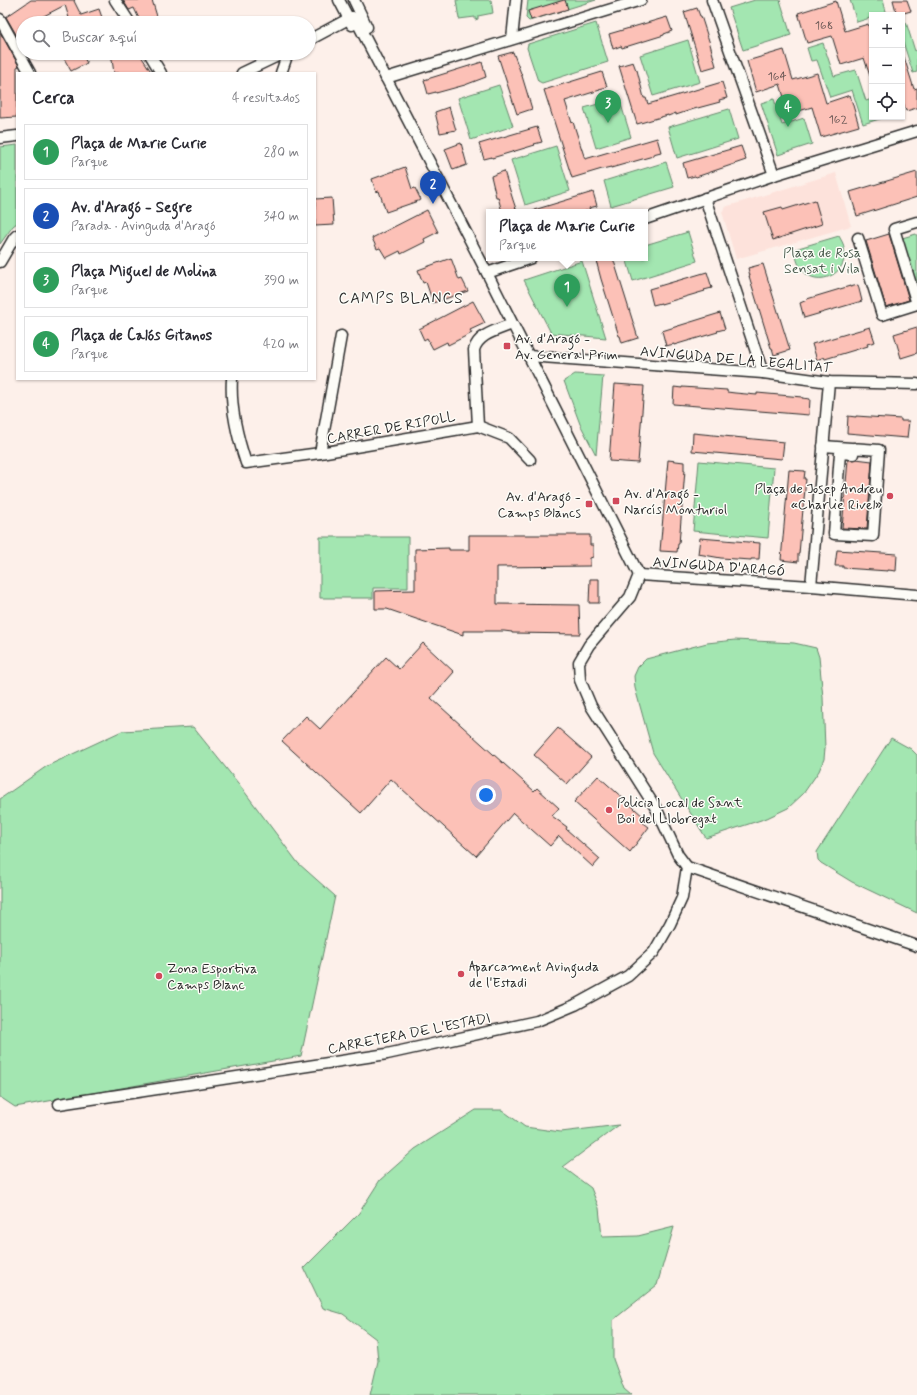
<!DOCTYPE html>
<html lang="es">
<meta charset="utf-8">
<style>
body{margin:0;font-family:Mynerve,sans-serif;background:#f7f7f7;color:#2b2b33}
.controls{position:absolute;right:12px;top:12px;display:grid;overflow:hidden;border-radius:0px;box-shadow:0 1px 3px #0004}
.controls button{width:36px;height:36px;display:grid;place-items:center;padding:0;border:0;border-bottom:1px solid #e1e1e2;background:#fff;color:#2b2b33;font:20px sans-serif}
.you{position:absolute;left:486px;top:795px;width:14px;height:14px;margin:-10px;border:3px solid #fff;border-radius:50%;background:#1a73e8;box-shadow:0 0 0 6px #1a73e833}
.badge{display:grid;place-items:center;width:26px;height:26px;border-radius:50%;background:#0b8043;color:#fff;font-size:13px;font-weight:700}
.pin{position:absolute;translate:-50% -33px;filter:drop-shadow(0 1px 2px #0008)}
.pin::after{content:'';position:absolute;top:21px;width:14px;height:12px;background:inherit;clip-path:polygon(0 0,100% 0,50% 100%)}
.popup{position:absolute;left:486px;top:209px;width:162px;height:52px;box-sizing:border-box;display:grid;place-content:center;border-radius:0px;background:#fff;filter:drop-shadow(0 1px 3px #0005);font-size:13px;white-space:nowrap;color:#7c7c81}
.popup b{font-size:15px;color:#2b2b33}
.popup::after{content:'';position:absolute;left:50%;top:100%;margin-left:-8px;border:8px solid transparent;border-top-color:#fff}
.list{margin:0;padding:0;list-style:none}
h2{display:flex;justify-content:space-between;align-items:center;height:52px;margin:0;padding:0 16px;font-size:17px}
h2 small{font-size:13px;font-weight:400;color:#7c7c81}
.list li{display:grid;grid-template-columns:26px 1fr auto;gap:12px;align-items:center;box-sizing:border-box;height:56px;margin:0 8px 8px;padding:0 8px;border:1px solid #e1e1e2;border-radius:0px}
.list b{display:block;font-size:15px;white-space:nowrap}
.list p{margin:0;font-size:13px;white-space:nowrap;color:#7c7c81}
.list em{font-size:13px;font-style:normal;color:#7c7c81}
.icon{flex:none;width:22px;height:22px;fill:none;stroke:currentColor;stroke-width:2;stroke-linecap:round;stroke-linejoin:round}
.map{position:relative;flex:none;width:917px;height:1395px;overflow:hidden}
.search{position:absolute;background:#fff;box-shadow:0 1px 3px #0004;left:16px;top:16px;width:300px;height:44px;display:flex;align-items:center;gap:10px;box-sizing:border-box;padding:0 14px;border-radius:22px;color:#7c7c81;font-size:15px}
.panel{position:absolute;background:#fff;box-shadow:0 1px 3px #0004;left:16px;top:72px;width:300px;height:308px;border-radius:0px}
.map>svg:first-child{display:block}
.built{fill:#fde2db}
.green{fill:#a3e6b1;stroke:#67886e}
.building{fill:#fcc1b7;stroke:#2b2b2b}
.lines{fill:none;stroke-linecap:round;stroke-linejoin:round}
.street-casing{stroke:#2b2b2b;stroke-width:13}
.street{stroke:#fdfcf7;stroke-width:10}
.poi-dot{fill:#d1495b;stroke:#fdfcf7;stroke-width:1.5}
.labels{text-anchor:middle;stroke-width:3;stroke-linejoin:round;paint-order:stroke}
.number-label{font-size:12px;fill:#5f504e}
.park-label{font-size:14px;fill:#495a4c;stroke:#fdfcf7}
.poi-label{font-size:14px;fill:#2b2b2b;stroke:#fdfcf7;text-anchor:start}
.street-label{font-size:14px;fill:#2b2b2b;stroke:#fdfcf7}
.neighbourhood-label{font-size:15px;letter-spacing:1px;fill:#2b2b2b;stroke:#fdfcf7}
</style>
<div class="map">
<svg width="917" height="1395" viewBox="0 0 917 1395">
<rect width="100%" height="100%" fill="#fdf0ea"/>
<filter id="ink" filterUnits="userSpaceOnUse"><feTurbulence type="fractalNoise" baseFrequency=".025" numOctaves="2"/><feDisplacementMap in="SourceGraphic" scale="8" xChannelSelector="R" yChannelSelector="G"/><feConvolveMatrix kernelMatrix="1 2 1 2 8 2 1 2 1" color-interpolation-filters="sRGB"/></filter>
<g filter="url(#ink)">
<path class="built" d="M836,173L851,226L736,259L722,212L725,207Z"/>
<g class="green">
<path d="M456,0H491L493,13L478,16V19L475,20V17L459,19Z"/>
<path d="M528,0H596L529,21L526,18Z"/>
<path d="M755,0H780L791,35L743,50L729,8Z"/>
<path d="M850,0H883L887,15H872V24L870,18L857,22Z"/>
<path d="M906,22L915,51L917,50V72L913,73L903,42L902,43V24Z"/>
<path d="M596,23L608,62L542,83L538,81L527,48L528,44Z"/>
<path d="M688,40L700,82L653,96L640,55Z"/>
<path d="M823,43L834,76L856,70L866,101L872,99V117H886L863,124L852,90L830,97L817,60L811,61L807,48Z"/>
<path d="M499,85L513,126L471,140L458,98Z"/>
<path d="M619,98L631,137L596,148L584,108Z"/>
<path d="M774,99L782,125L804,118L812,144L778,155L761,103Z"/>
<path d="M729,109L738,139L677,158L668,127Z"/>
<path d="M17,145V223L13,226L0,244V147Z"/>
<path d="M556,146L570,191L525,205L511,160Z"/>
<path d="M666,162L674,187L611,206L604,181Z"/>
<path d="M688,232L697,261L633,281L626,258H645V245Z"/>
<path d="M916,234L917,237V286L902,238Z"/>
<path d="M839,236C841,240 844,244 844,248C851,281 798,295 795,249Z"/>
<path d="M582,261L606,338L551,333L524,280Z"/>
<path d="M575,374L603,376L596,455L580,424L564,381Z"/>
<path d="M699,461L774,468L768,538L693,531Z"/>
<path d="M320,537H408V588H373V598H320Z"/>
<path d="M735,640L794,643L816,648L819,657L823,697L825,748L824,759L819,771L803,794L788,808L767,818L706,838L653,753L635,688L634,676L638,667L646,659L707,643Z"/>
<path d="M193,727L238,783L298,863L335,896L301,1056L15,1107L0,1097V799L47,766L122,731Z"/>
<path d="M891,738L911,749L917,755V913L852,882L821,863L818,860L817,852Z"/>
<path d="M476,1110H502L525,1127L561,1132L619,1125L563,1167L591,1188L599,1208L602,1237L638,1236L674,1227L657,1285L613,1320V1359L624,1389L631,1395H370L378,1361L376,1339L343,1314L323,1308L304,1268L359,1213L380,1180L415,1149Z"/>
</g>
<g class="building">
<path d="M31,0H75L74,1L81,15L99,9L104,23H62V21L69,18L65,5L38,19L40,23H23V32L17,36L6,17Z"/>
<path d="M123,0H152L159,23H141L134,8L129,10Z"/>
<path d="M564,0H565L568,9L531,20L528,11Z"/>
<path d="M893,0H907L911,11L897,15Z"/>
<path d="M836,1L845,31L868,24L872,37V76H870L864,58L841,65L832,36L807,43L798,13Z"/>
<path d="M697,8L700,16H701L710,44L716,66L702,70L684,12Z"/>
<path d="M667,17L672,31L664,34V35L622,48L621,46L613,49L609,34Z"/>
<path d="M0,32L19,66L17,67V117L0,118Z"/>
<path d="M784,50L793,80L817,73L826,103L850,95L859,126L821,137L812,107L789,114L780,84L756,92L747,61Z"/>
<path d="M513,52L522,76L532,109L517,114L498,56Z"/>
<path d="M61,53H81L87,63L71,71Z"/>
<path d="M111,53H139L152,73H114Z"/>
<path d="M904,57L914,89L917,88V108L906,111L902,99V58Z"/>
<path d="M482,62L486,77L465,85L436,93V92L428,94L424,80Z"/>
<path d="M633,62L636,70H637L644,98H646L648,104L722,82L727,98L719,100L720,102L694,109L676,115V113L668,116V115L637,124L619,66Z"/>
<path d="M602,72L607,87L599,89L600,90L565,101L572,123L573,122L585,159L657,138L661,152L653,154V156L611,168V167L602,169L572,178L544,90Z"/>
<path d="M449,107L456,130L440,133L435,112Z"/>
<path d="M537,127L542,142L534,144L535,145L492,158V157L484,159L479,144Z"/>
<path d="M461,143L467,165L453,170L445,149Z"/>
<path d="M741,146L746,160L696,177L695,176L687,178L683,163Z"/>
<path d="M405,167L412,189L415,188L421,200L386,212L379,191L376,192L372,179Z"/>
<path d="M504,171L513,200L517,212H502L498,197H496L491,176Z"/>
<path d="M917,172V197L857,216L850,192Z"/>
<path d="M593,192L597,206L589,208L590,210L582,212H534V210Z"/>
<path d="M332,198L334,225L315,226V199Z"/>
<path d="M815,200L822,224L773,240L764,212L782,207L783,210Z"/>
<path d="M427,210L438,232L424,239L425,242L401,254L400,251L386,258L380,248L377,249L372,238Z"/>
<path d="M889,234L909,300L886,307L866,241Z"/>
<path d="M451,258L459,280L462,279L468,291L433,303L426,282L423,283L418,270Z"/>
<path d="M596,258H613L638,338L622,343L620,336H619L601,279L597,264H598Z"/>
<path d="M763,264L790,350L774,355L772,348H771L749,276H750L748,268Z"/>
<path d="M707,272L712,288L704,290L705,291L661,304V303L653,305L649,289Z"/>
<path d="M858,285L862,301L804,318L800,303L807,300V299L850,286V287Z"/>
<path d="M473,301L485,323L470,330L472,333L448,345L447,342L433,349L427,338L424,340L419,329Z"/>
<path d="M720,313L725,329L717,331L718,332L674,345V344L666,346L662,331Z"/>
<path d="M870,327L875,342L867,344L868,346L825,359L824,357L817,360L812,344Z"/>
<path d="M917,327V353L901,358L894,334Z"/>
<path d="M615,384L644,386L638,463L609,461Z"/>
<path d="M674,387L682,388V387L727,390V392L735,393L757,395V393L802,397V398L810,399L809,415L673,404Z"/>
<path d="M848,416L856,417V416L901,419V421H909L907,438L847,433Z"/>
<path d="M693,433L784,442L782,459L692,451Z"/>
<path d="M856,459L872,461L867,529L842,528L848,460Z"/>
<path d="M668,460L684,462V470H685L679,544H678L677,552L660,551Z"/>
<path d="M789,470L805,471L804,479H806L803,509L799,554H798V562L781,560Z"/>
<path d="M469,535H590V545H593V557L590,558V566L497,567V604L579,605L580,634L512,633V632L504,631H463V635L387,609H375V591L415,590V549L449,548V550H469Z"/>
<path d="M700,538L760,543L759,559H751V560L721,558L698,554Z"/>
<path d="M837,550L897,554L896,571L888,570V571L843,568V566H835Z"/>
<path d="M590,579H599V603H589Z"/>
<path d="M423,643L454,672L431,698L534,791L537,788L559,808L552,816L567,827L566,829L600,859L593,867L559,836L550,846L513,813L476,856L391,779L361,813L282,741L306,716L320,729L386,657L399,669Z"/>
<path d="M558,728L591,757L567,784L534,755Z"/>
<path d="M598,776L644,817L641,821L649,827L630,852L574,802Z"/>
</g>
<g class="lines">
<g class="street-casing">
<g id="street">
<path d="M115,0L130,23"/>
<path d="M339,0L352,25"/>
<path d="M354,0L367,27"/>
<path d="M712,0L774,175"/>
<path d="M352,17L356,20L487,273L639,575"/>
<path d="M0,19L30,73"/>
<path d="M512,39L516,0"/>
<path d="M309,40L352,17"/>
<path d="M149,53L161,73"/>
<path d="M242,73L284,53"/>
<path d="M281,73L288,53"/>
<path d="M386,78L641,0"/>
<path d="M0,138L17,136"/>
<path d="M705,198L763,373"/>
<path d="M645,219L774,175L917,131"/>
<path d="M858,238L882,315L917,304"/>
<path d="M0,262L14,238L17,235"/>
<path d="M487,273L531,258"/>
<path d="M917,304L894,229L917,222"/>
<path d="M528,356L763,373L829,382L917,384"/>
<path d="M232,379C230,408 237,436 246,463L320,453L478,426L509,438L530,460"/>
<path d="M478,426L474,350C478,334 498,330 512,324"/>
<path d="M823,446L879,450L873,536L834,534L840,453L853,454L854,448"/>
<path d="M320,453L341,336"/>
<path d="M639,575L630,597L589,645L579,662L580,680L591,706L657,810L678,855L687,867L917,946"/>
<path d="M639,575L811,586L917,595"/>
<path d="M811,586L829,382"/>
<path d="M59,1104L387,1054L537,1021L575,1005L628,976L654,952L670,924L682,898L687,867"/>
</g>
</g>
<use href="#street" class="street"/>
</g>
</g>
<g class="poi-dot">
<rect x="503" y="342" width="8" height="8" rx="2"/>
<circle cx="890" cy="496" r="4"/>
<rect x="612" y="497" width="8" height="8" rx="2"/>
<rect x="585" y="500" width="8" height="8" rx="2"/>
<circle cx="609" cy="810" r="4"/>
<circle cx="461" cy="974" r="4"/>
<circle cx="159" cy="976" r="4"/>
</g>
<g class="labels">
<g class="number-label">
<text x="824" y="29">168</text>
<text x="777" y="80">164</text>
<text x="838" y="123">162</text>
</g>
<g class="park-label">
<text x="822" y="257">Plaça de Rosa<tspan x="822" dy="16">Sensat i Vila</tspan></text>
</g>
<g class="poi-label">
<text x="515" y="343">Av. d'Aragó -<tspan x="515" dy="16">Av. General Prim</tspan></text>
<text x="882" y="493" text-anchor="end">Plaça de Josep Andreu<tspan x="882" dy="16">«Charlie Rivel»</tspan></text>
<text x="624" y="498">Av. d'Aragó -<tspan x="624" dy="16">Narcís Monturiol</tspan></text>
<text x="581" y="501" text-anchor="end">Av. d'Aragó -<tspan x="581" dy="16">Camps Blancs</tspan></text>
<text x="617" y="807">Policia Local de Sant<tspan x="617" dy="16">Boi del Llobregat</tspan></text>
<text x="469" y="971">Aparcament Avinguda<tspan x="469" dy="16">de l'Estadi</tspan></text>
<text x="167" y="973">Zona Esportiva<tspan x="167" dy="16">Camps Blanc</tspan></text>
</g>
<g class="street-label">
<text transform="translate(736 359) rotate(5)" y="5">AVINGUDA DE LA LEGALITAT</text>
<text transform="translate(391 427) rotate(-10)" y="5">CARRER DE RIPOLL</text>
<text transform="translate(719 566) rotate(4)" y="5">AVINGUDA D'ARAGÓ</text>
<text transform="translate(409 1033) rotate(-11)" y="5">CARRETERA DE L'ESTADI</text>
</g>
<g class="neighbourhood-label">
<text x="401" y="303">CAMPS BLANCS</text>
</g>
</g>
</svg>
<div class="controls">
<button>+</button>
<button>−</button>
<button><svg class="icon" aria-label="locate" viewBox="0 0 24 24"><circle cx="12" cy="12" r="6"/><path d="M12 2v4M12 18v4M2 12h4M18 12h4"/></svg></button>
</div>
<div class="you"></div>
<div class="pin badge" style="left:567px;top:307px;background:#2e9e5b">1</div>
<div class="popup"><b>Plaça de Marie Curie</b>Parque</div>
<div class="pin badge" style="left:433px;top:204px;background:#1a4fb4">2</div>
<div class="pin badge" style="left:608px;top:123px;background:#2e9e5b">3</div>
<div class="pin badge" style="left:788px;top:127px;background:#2e9e5b">4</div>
<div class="search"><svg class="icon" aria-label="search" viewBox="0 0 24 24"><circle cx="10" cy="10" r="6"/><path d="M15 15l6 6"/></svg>Buscar aquí</div>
<section class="panel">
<h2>Cerca<small>4 resultados</small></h2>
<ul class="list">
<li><span class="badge" style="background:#2e9e5b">1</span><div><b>Plaça de Marie Curie</b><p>Parque</p></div><em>280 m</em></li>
<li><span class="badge" style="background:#1a4fb4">2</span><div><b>Av. d'Aragó - Segre</b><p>Parada · Avinguda d'Aragó</p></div><em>340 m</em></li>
<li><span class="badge" style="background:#2e9e5b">3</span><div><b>Plaça Miguel de Molina</b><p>Parque</p></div><em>390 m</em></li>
<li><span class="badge" style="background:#2e9e5b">4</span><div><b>Plaça de Calós Gitanos</b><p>Parque</p></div><em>420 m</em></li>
</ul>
</section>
</div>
